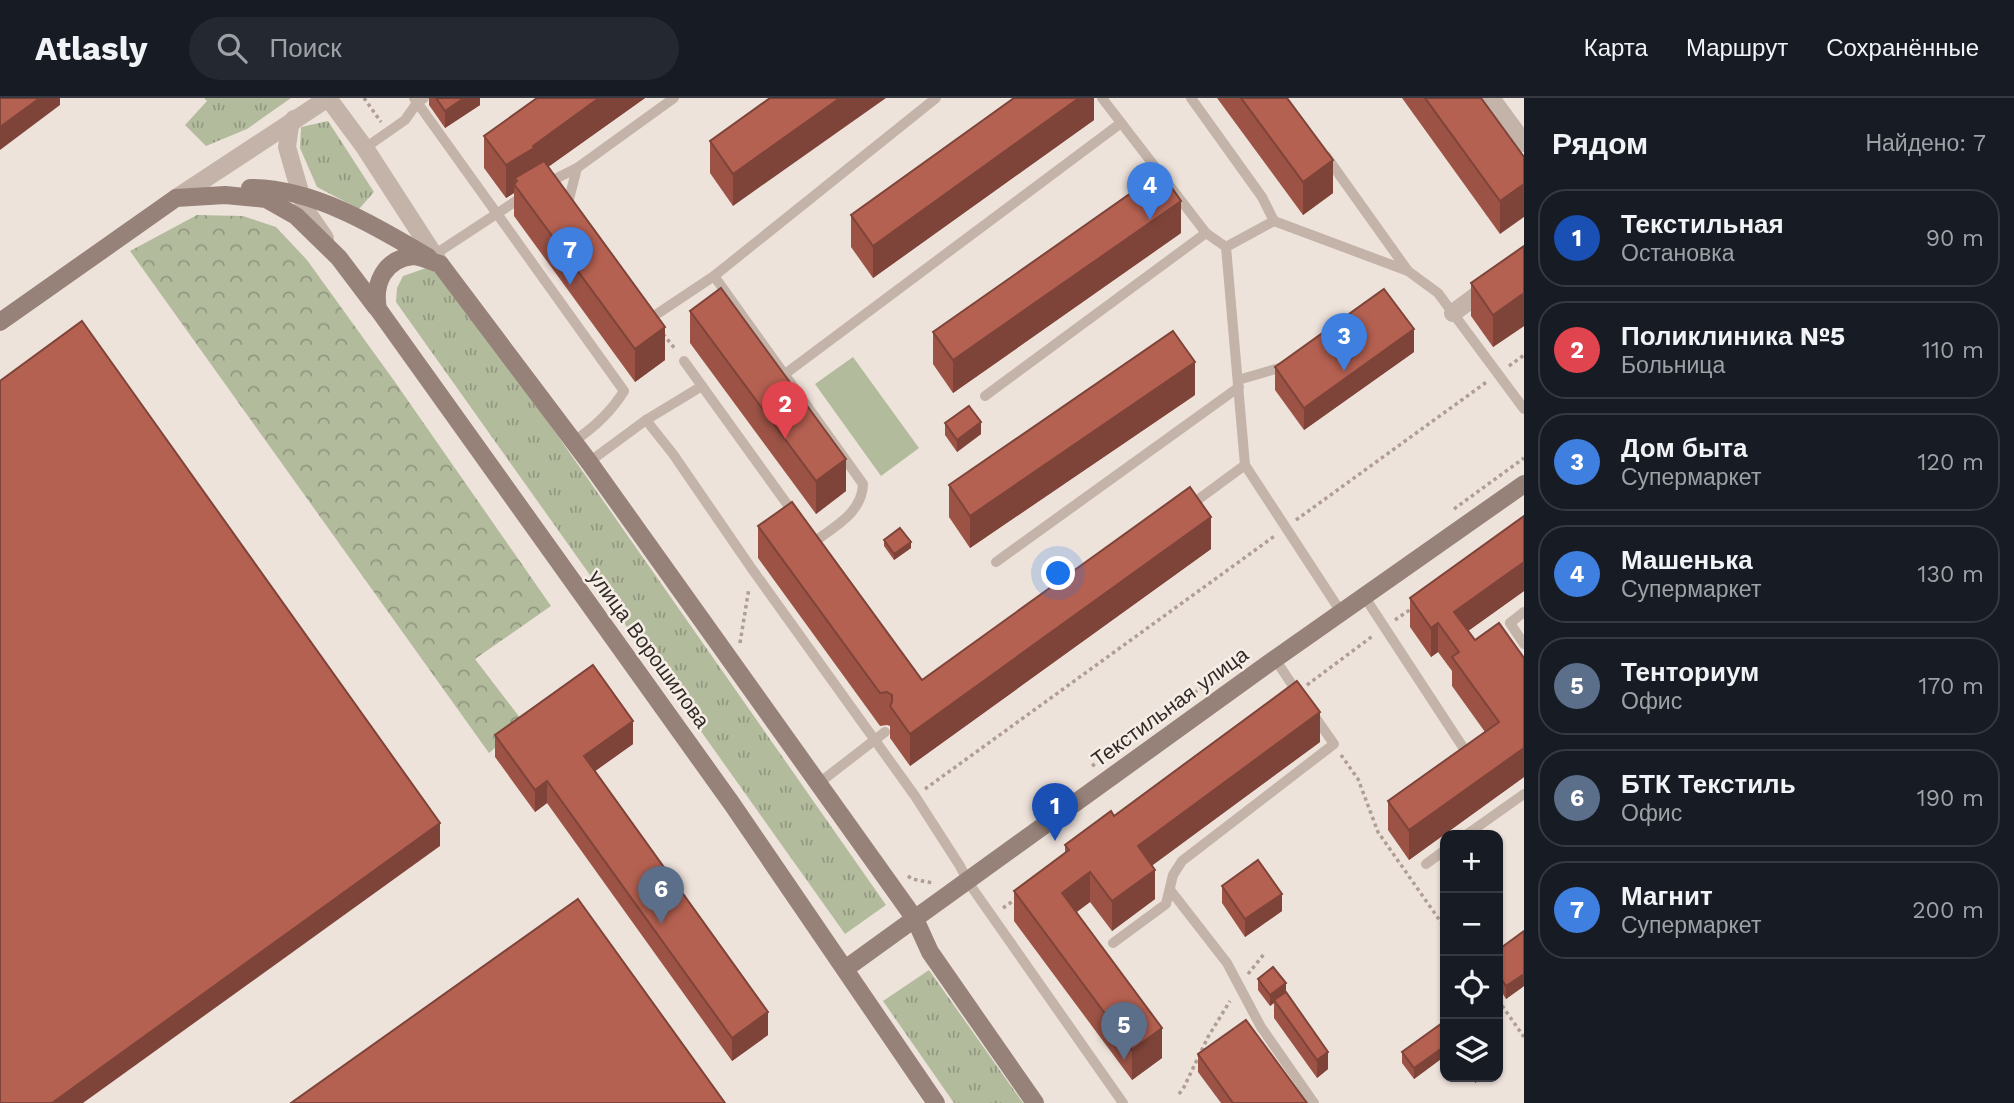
<!DOCTYPE html>
<html lang="ru">
<meta charset="utf-8">
<style>
body{margin:0;font-family:"Work Sans",sans-serif;background:#242831;color:#f1f3f6}
.controls{position:absolute;right:21px;bottom:21px;display:grid;overflow:hidden;border-radius:14px;box-shadow:0 2px 5px #0004}
.controls button{width:63px;height:63px;display:grid;place-items:center;padding:0;border:0;border-bottom:2px solid #363941;background:#171b24;color:#f1f3f6;font:35px sans-serif}
.you{position:absolute;left:1059px;top:476px;width:24px;height:24px;margin:-18px;border:5px solid #fff;border-radius:50%;background:#1a73e8;box-shadow:0 0 0 10px #1a73e833}
.badge{display:grid;place-items:center;width:46px;height:46px;border-radius:50%;background:#b45309;color:#fff;font-size:23px;font-weight:700}
.pin{position:absolute;translate:-50% -58px;filter:drop-shadow(0 2px 4px #0008)}
.pin::after{content:'';position:absolute;top:37px;width:24px;height:21px;background:inherit;clip-path:polygon(0 0,100% 0,50% 100%)}
.list{margin:0;padding:0;list-style:none}
h2{display:flex;justify-content:space-between;align-items:center;height:91px;margin:0;padding:0 28px;font-size:30px}
h2 small{font-size:23px;font-weight:400;color:#9ea1a6}
.list li{display:grid;grid-template-columns:46px 1fr auto;gap:21px;align-items:center;box-sizing:border-box;height:98px;margin:0 14px 14px;padding:0 14px;border:2px solid #363941;border-radius:28px}
.list b{display:block;font-size:26px;white-space:nowrap}
.list p{margin:0;font-size:23px;white-space:nowrap;color:#9ea1a6}
.list em{font-size:23px;font-style:normal;color:#9ea1a6}
.icon{flex:none;width:38px;height:38px;fill:none;stroke:currentColor;stroke-width:2;stroke-linecap:round;stroke-linejoin:round}
.map{position:relative;flex:none;width:1524px;height:1005px;overflow:hidden}
header{display:flex;align-items:center;gap:42px;box-sizing:border-box;height:98px;padding:0 35px;background:#171b24;border-bottom:2px solid #363941}
header strong{font-size:33px}
nav{display:flex;gap:38px;margin-inline-start:auto;font-size:24px}
.search{width:490px;height:63px;background:#242831;display:flex;align-items:center;gap:18px;box-sizing:border-box;padding:0 24px;border-radius:38px;color:#9ea1a6;font-size:26px}
main{display:flex}
aside{flex:1;background:#171b24}
.map>svg:first-child{display:block}
.grass{fill:url(#grass-tufts)}
.park{fill:url(#park-crowns)}
.garden{fill:#b3bb9d}
.lines{fill:none;stroke-linecap:round;stroke-linejoin:round}
.path{stroke:#b09d93;stroke-width:3.5;stroke-dasharray:3.5 3.5;stroke-linecap:butt}
.lane{stroke:#c4b3a9;stroke-width:10}
.street{stroke:#c4b3a9;stroke-width:18}
.secondary{stroke:#97827a;stroke-width:18}
.wall{fill:#9c5346}
.shaded-wall{fill:#7f4439}
.building{fill:#b56151;stroke:#7f4439;stroke-width:2}
.labels{text-anchor:middle;stroke-width:5;stroke-linejoin:round;paint-order:stroke}
.street-label{font-size:21px;fill:#322a27;stroke:#f6eee6}
</style>
<header>
<strong>Atlasly</strong>
<div class="search"><svg class="icon" aria-label="search" viewBox="0 0 24 24"><circle cx="10" cy="10" r="6"/><path d="M15 15l6 6"/></svg>Поиск</div>
<nav><a>Карта</a><a>Маршрут</a><a>Сохранённые</a></nav>
</header>
<main>
<div class="map">
<svg width="1524" height="1005" viewBox="0 0 1524 1005">
<defs>
<pattern id="grass-tufts" width="24" height="20" patternUnits="userSpaceOnUse" patternTransform="scale(1.75)"><rect width="24" height="20" fill="#b3bb9d"/><path d="M3 7l-1-3M5 7V3M7 7l1-3M15 17l-1-3M17 17v-4M19 17l1-3" fill="none" stroke="#929880"/></pattern>
<pattern id="park-crowns" width="20" height="18" patternUnits="userSpaceOnUse" patternTransform="scale(1.75)"><rect width="20" height="18" fill="#b3bb9d"/><path d="M2 6a3 3 0 1 1 6 0M12 15a3 3 0 1 1 6 0" fill="none" stroke="#929880"/></pattern>
</defs>
<rect width="100%" height="100%" fill="#eee3db"/>
<g class="grass">
<path d="M204,0H291L247,31L206,48L185,27L207,3Z"/>
<path d="M328,23L374,94L359,111L317,89L300,50L301,29Z"/>
<path d="M426,170L437,174L453,188L886,807L845,836L396,204L397,190L403,178Z"/>
<path d="M929,872L1023,1005H954L883,903Z"/>
</g>
<path class="park" d="M197,117L243,118L276,129L307,162L395,284L551,508L475,561L524,625L489,655L130,153Z"/>
<path class="garden" d="M853,259L919,350L881,378L815,286Z"/>
<g class="lines">
<g class="path">
<path d="M364,0L381,24"/>
<path d="M663,236L676,252"/>
<path d="M1509,268L1524,257"/>
<path d="M1454,411L1524,360"/>
<path d="M1296,422L1488,283"/>
<path d="M1395,522L1411,511"/>
<path d="M740,545L749,490"/>
<path d="M1307,587L1374,537"/>
<path d="M1341,657L1358,681L1378,734L1445,830"/>
<path d="M1092,668L1219,577"/>
<path d="M925,691L1276,437"/>
<path d="M908,778L912,781L933,785"/>
<path d="M1003,810L1016,801"/>
<path d="M1248,876L1264,856"/>
<path d="M1498,902L1524,939"/>
<path d="M1179,996L1184,989L1208,939L1230,903"/>
</g>
<g class="lane">
<path d="M414,0L624,293C611,314 595,329 574,343"/>
<path d="M1102,0L1206,135L1226,149L1245,367L1188,409"/>
<path d="M1191,0L1262,99L1274,123"/>
<path d="M365,50L405,22L417,5L424,0"/>
<path d="M1326,58L1408,173"/>
<path d="M545,86L577,70"/>
<path d="M571,110L568,105L577,70L674,0"/>
<path d="M1226,149L1274,123L1408,173L1438,195L1524,311"/>
<path d="M434,157L525,97"/>
<path d="M714,178L936,0"/>
<path d="M648,216L651,220L714,178L863,386C862,415 835,428 814,444"/>
<path d="M684,263L795,417"/>
<path d="M785,276L1121,25"/>
<path d="M1238,282L1286,268"/>
<path d="M985,298L1206,135"/>
<path d="M646,322L673,356L752,471L915,698L960,768L968,784L1123,1005"/>
<path d="M589,364L646,322L702,288"/>
<path d="M1245,367L1341,514"/>
<path d="M996,464L1239,289"/>
<path d="M1364,498L1470,660"/>
<path d="M1524,514L1510,525L1524,546"/>
<path d="M1275,561L1299,597"/>
<path d="M819,685L885,634"/>
<path d="M1466,737L1524,696"/>
<path d="M1426,766L1445,752"/>
<path d="M1171,793L1227,865L1261,929L1314,1005"/>
<path d="M1113,845L1166,806L1173,777L1182,763L1334,646L1313,616"/>
</g>
<g class="street">
<path d="M328,0L365,50L440,166"/>
<path d="M1491,0L1524,45"/>
<path d="M294,21L290,28L287,49L305,111L325,140"/>
<path d="M176,100L328,0"/>
<path d="M1453,215L1524,162"/>
</g>
<g class="secondary">
<path d="M250,90C313,90 376,128 428,159"/>
<path d="M0,224L176,100L225,97L266,101L296,118L339,160L376,209"/>
<path d="M845,871L1265,568L1524,386"/>
<path d="M936,1005L732,706L378,211C373,186 384,161 413,158C421,158 431,164 440,166L589,364L915,821L930,854L1035,1005"/>
</g>
</g>
<g class="wall">
<path d="M429,0H480V7L445,30L429,7Z"/>
<path d="M645,0L548,69L665,262L635,284L514,118V95L506,100L484,70V38Z"/>
<path d="M770,0L733,108L710,75V43Z"/>
<path d="M1094,0V22L873,180L851,149V117Z"/>
<path d="M1217,0H1287L1333,95L1303,117Z"/>
<path d="M1402,0H1481L1524,59L1500,136Z"/>
<path d="M1181,135L953,295L933,266V234Z"/>
<path d="M1524,148V228L1493,249L1471,218V185Z"/>
<path d="M690,213L846,393L816,416L690,245Z"/>
<path d="M1414,254L1304,332L1275,292V269Z"/>
<path d="M1195,297L970,450L949,419V387Z"/>
<path d="M945,325L981,336L957,354L945,337Z"/>
<path d="M1524,418V493L1468,533L1475,542L1524,560V679L1409,762L1388,732V703L1485,634L1452,588V573L1438,554L1431,559L1410,529V500Z"/>
<path d="M758,428L922,582L1211,451L910,668L890,640V628L887,627L880,628L758,460Z"/>
<path d="M884,442L911,450L894,462L884,448Z"/>
<path d="M495,637L633,646L595,673L768,937L732,963L547,705L535,714L495,659Z"/>
<path d="M1320,644L1152,767L1155,801L1112,833L1090,804L1077,814L1162,960L1132,982L1014,823V793L1065,755V747L1114,718Z"/>
<path d="M1222,788L1282,813L1245,839L1222,805Z"/>
<path d="M1524,833V888L1506,901L1498,888V852Z"/>
<path d="M1258,881L1286,894L1328,971L1317,980L1274,920V905L1270,908L1258,892Z"/>
<path d="M1445,923V958L1414,981L1402,965V954Z"/>
<path d="M1198,956L1307,1005H1221L1198,974Z"/>
</g>
<g class="shaded-wall">
<path d="M40,0H60V7L0,52V29Z"/>
<path d="M464,0H480V7L445,30V13Z"/>
<path d="M599,0H645L534,79L517,83L515,80L514,95L506,100V67Z"/>
<path d="M840,0H886L733,108V76Z"/>
<path d="M1079,0H1094V22L873,180V148Z"/>
<path d="M1333,62V95L1303,117V84Z"/>
<path d="M1524,86V119L1500,136V103Z"/>
<path d="M1181,103V135L953,295V262Z"/>
<path d="M1524,195V228L1493,249V217Z"/>
<path d="M665,229V262L635,284V251Z"/>
<path d="M1414,231V254L1304,332V310Z"/>
<path d="M1195,264V297L970,450V418Z"/>
<path d="M981,324V336L957,354V342Z"/>
<path d="M846,361V393L816,416V383Z"/>
<path d="M1211,419V451L910,668V636Z"/>
<path d="M911,444V450L894,462V456Z"/>
<path d="M1524,464V493L1454,543V514Z"/>
<path d="M1438,525V554L1431,559V530Z"/>
<path d="M1320,614V644L1138,778V748Z"/>
<path d="M633,623V646L584,681V658Z"/>
<path d="M1524,650V679L1409,762V732Z"/>
<path d="M547,683V705L535,714V692Z"/>
<path d="M440,725V748L83,1005H52Z"/>
<path d="M1155,772V801L1112,833V803Z"/>
<path d="M1090,774V804L1062,824V795Z"/>
<path d="M1282,796V813L1245,839V821Z"/>
<path d="M1524,876V888L1506,901V888Z"/>
<path d="M1286,885V897L1274,902V905L1270,908V897Z"/>
<path d="M768,914V937L732,963V940Z"/>
<path d="M1162,930V960L1132,982V952Z"/>
<path d="M1445,948V958L1414,981V970Z"/>
<path d="M1328,954V971L1317,980V962Z"/>
<path d="M1475,979H1486L1475,985Z"/>
</g>
<g class="building">
<path d="M0,0H40L0,29Z"/>
<path d="M436,0H464L445,13Z"/>
<path d="M537,0H599L533,48L534,50L506,67L484,38Z"/>
<path d="M770,0H840L733,76L710,43Z"/>
<path d="M1014,0H1079L873,148L851,117Z"/>
<path d="M1241,0H1287L1333,62L1303,84Z"/>
<path d="M1425,0H1481L1524,59V86L1500,103Z"/>
<path d="M544,63L665,229L635,251L514,86L517,83L515,80Z"/>
<path d="M1161,74L1181,103L953,262L933,234Z"/>
<path d="M1524,148V195L1493,217L1471,185Z"/>
<path d="M721,190L846,361L816,383L690,213Z"/>
<path d="M1384,191L1414,231L1304,310L1275,269Z"/>
<path d="M82,223L440,725L52,1005H0V283Z"/>
<path d="M1173,233L1195,264L970,418L949,387Z"/>
<path d="M969,308L981,324L957,342L945,325Z"/>
<path d="M1190,389L1211,419L910,636L890,608L892,604V597L887,594L880,595L758,428L792,404L922,582Z"/>
<path d="M1524,418V464L1454,514L1475,542L1499,525L1524,560V650L1409,732L1388,703L1499,624L1452,559L1459,554L1438,525L1431,530L1410,500Z"/>
<path d="M900,430L911,444L894,456L884,442Z"/>
<path d="M593,567L633,623L584,658L768,914L732,940L547,683L535,692L495,637Z"/>
<path d="M1297,583L1320,614L1138,748L1155,772L1112,803L1090,774L1062,795L1162,930L1132,952L1014,793L1069,752L1065,747L1111,713L1114,718Z"/>
<path d="M1258,762L1282,796L1245,821L1222,788Z"/>
<path d="M578,801L725,1005H291Z"/>
<path d="M1524,833V876L1506,888L1498,876V852Z"/>
<path d="M1273,869L1286,885L1270,897L1258,881Z"/>
<path d="M1286,894L1328,954L1317,962L1274,902Z"/>
<path d="M1246,922L1307,1005H1233L1198,956Z"/>
<path d="M1445,923V948L1414,970L1402,954Z"/>
</g>
<g class="labels">
<g class="street-label">
<text transform="translate(649 551) rotate(54)" y="7">улица Ворошилова</text>
<text transform="translate(1170 609) rotate(-36)" y="7">Текстильная улица</text>
</g>
</g>
</svg>
<div class="controls">
<button>+</button>
<button>−</button>
<button><svg class="icon" aria-label="locate" viewBox="0 0 24 24"><circle cx="12" cy="12" r="6"/><path d="M12 2v4M12 18v4M2 12h4M18 12h4"/></svg></button>
<button><svg class="icon" aria-label="layers" viewBox="0 0 24 24"><path d="M12 4l9 5-9 5-9-5zM3 14l9 5 9-5"/></svg></button>
</div>
<div class="you"></div>
<div class="pin badge" style="left:1055px;top:743px;background:#1a4fb4">1</div>
<div class="pin badge" style="left:785px;top:341px;background:#e0444e">2</div>
<div class="pin badge" style="left:1344px;top:273px;background:#3f7fe0">3</div>
<div class="pin badge" style="left:1150px;top:122px;background:#3f7fe0">4</div>
<div class="pin badge" style="left:1124px;top:962px;background:#5c6f8a">5</div>
<div class="pin badge" style="left:661px;top:826px;background:#5c6f8a">6</div>
<div class="pin badge" style="left:570px;top:187px;background:#3f7fe0">7</div>
</div>
<aside>
<h2>Рядом<small>Найдено: 7</small></h2>
<ul class="list">
<li><span class="badge" style="background:#1a4fb4">1</span><div><b>Текстильная</b><p>Остановка</p></div><em>90 m</em></li>
<li><span class="badge" style="background:#e0444e">2</span><div><b>Поликлиника №5</b><p>Больница</p></div><em>110 m</em></li>
<li><span class="badge" style="background:#3f7fe0">3</span><div><b>Дом быта</b><p>Супермаркет</p></div><em>120 m</em></li>
<li><span class="badge" style="background:#3f7fe0">4</span><div><b>Машенька</b><p>Супермаркет</p></div><em>130 m</em></li>
<li><span class="badge" style="background:#5c6f8a">5</span><div><b>Тенториум</b><p>Офис</p></div><em>170 m</em></li>
<li><span class="badge" style="background:#5c6f8a">6</span><div><b>БТК Текстиль</b><p>Офис</p></div><em>190 m</em></li>
<li><span class="badge" style="background:#3f7fe0">7</span><div><b>Магнит</b><p>Супермаркет</p></div><em>200 m</em></li>
</ul>
</aside>
</main>
